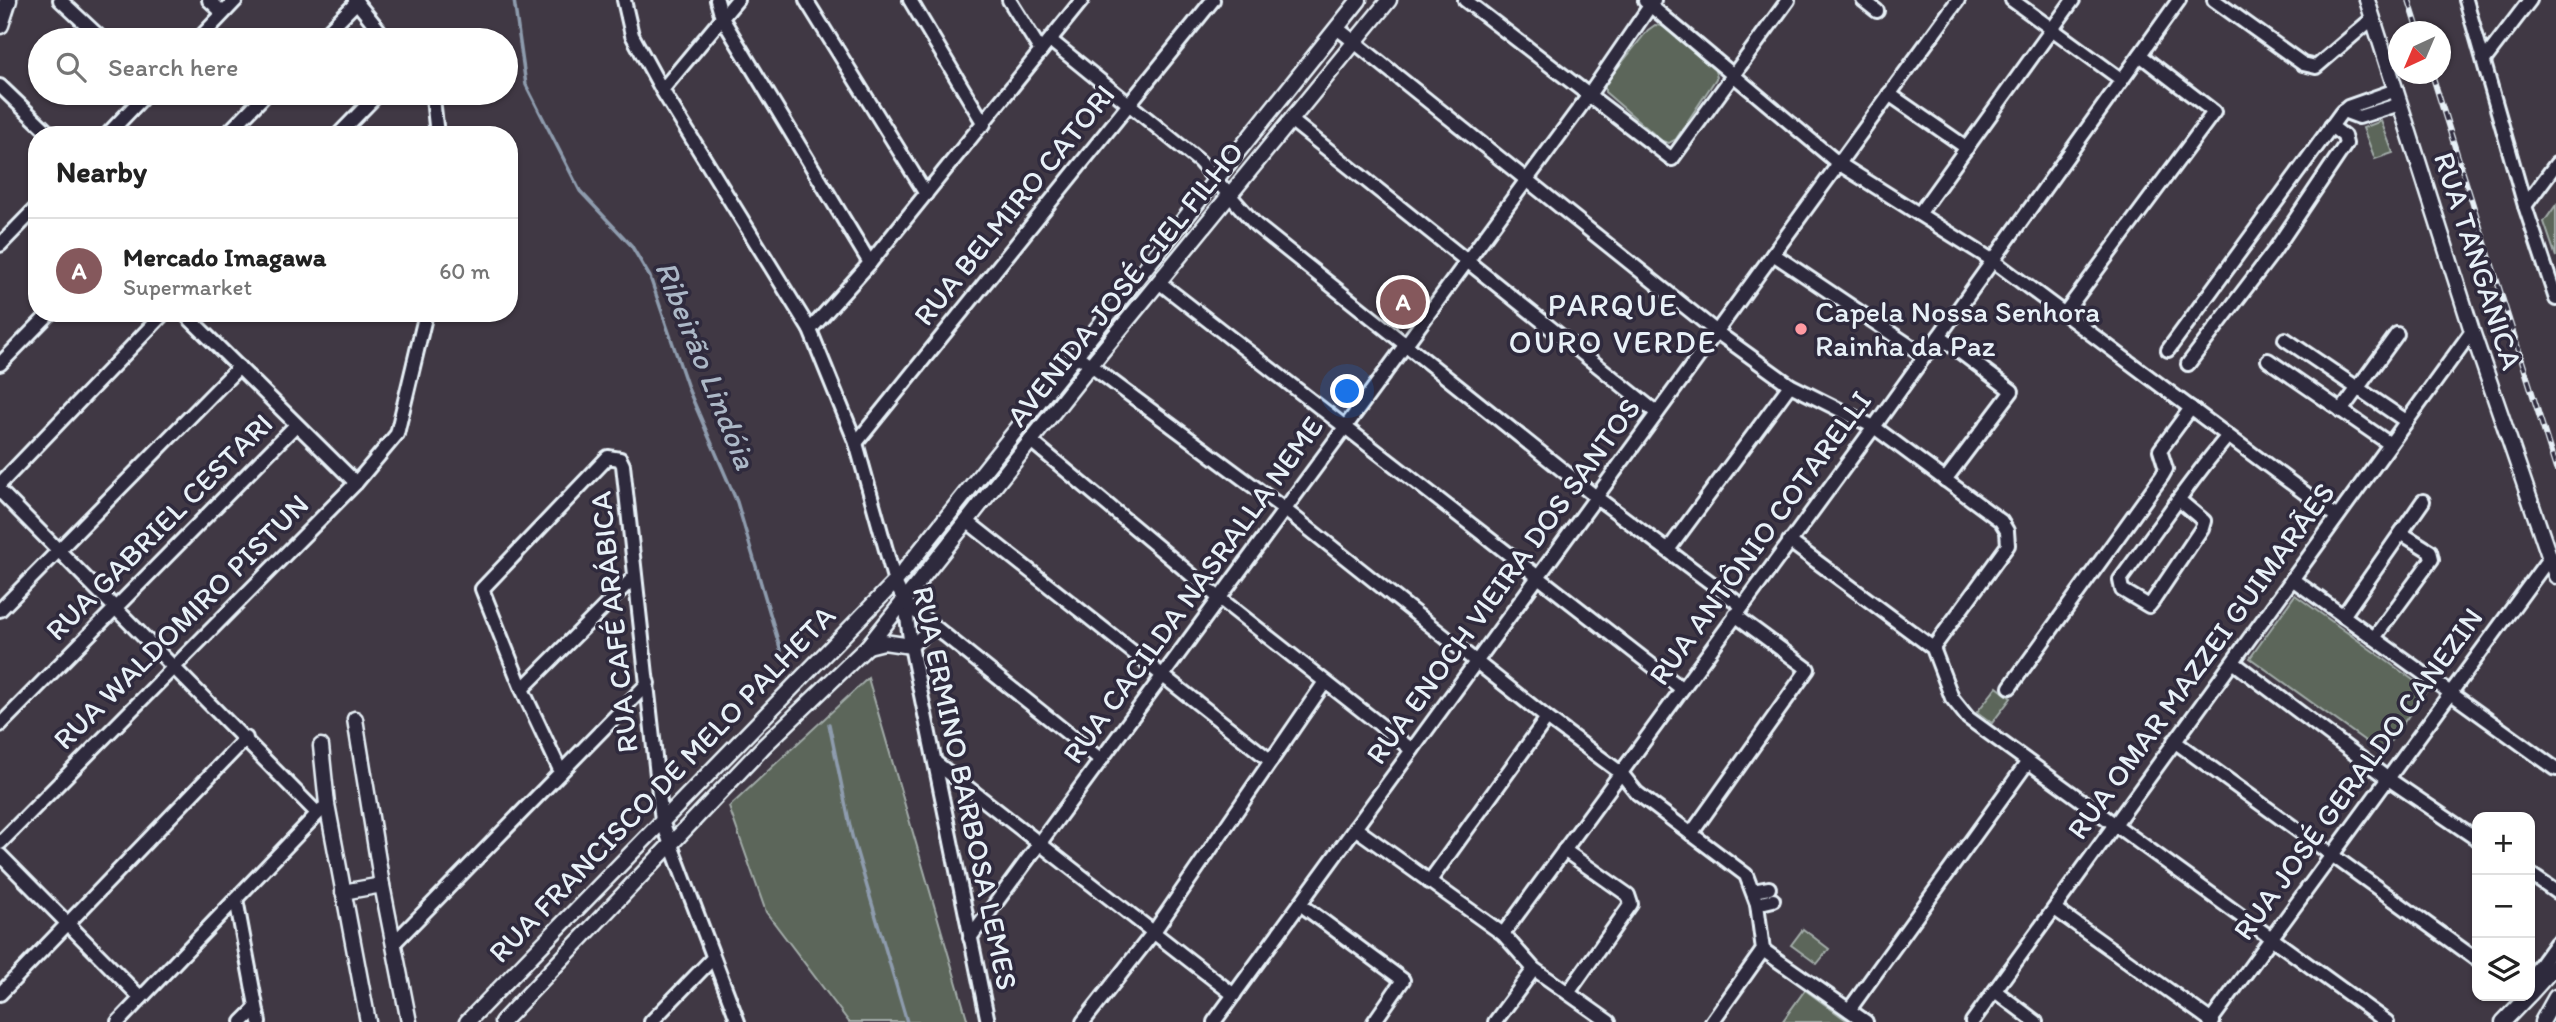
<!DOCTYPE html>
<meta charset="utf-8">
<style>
body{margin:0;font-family:Itim,sans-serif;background:#f2f2f2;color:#222}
.controls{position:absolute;right:21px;bottom:21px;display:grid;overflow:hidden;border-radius:14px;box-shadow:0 2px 5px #0004}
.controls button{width:63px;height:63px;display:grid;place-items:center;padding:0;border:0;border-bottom:2px solid #e0e0e0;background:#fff;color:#222;font:35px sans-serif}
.compass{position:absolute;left:2388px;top:21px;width:63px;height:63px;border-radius:50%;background:#fff;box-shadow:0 2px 5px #0004;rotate:224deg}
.you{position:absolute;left:1348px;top:392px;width:24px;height:24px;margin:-18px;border:5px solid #fff;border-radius:50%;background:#1a73e8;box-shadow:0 0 0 10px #1a73e833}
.badge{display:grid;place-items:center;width:46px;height:46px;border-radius:50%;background:#85585c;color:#fff;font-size:23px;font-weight:700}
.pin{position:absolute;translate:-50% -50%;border:4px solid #fff;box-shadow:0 2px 7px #0006}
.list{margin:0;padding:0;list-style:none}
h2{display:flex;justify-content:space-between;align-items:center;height:91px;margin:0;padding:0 28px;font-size:30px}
h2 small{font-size:23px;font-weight:400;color:#767676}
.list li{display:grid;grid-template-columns:46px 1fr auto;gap:21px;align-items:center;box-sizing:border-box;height:105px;padding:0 28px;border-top:2px solid #e0e0e0}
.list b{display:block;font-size:26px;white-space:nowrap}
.list p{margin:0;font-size:23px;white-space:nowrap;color:#767676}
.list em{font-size:23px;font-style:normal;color:#767676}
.icon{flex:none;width:38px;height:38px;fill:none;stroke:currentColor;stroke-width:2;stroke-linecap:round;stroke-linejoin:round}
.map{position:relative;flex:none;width:2556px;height:1022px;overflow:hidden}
.search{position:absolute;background:#fff;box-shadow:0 2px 5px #0004;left:28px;top:28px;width:490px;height:77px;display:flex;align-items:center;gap:18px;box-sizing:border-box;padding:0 24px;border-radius:38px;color:#767676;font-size:26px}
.panel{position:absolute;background:#fff;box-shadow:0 2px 5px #0004;left:28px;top:126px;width:490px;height:196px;border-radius:28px}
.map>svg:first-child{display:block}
.green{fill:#5c665a;stroke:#a2aca9;stroke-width:2}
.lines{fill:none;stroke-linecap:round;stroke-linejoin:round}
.stream{stroke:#8e9cae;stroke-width:3.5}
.minor-casing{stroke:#e8f1f8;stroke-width:18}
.tertiary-casing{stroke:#e8f1f8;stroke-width:19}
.secondary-casing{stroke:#e8f1f8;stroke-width:21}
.minor{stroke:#2f2a3d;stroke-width:12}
.tertiary{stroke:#2f2a3d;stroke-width:14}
.secondary{stroke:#2f2a3d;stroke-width:16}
.rail-casing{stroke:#e8f1f8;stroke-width:6}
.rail{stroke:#2f2a3d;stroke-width:3.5;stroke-dasharray:10;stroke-linecap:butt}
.poi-dot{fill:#ff9aa2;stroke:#2f2a3d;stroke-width:2.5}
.labels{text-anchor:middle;stroke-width:7;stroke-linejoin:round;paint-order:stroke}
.street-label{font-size:30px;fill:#e8f1f8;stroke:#2f2a3d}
.poi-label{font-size:30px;fill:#e8f1f8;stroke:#2f2a3d;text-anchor:start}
.neighbourhood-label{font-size:32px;letter-spacing:2px;fill:#e8f1f8;stroke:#2f2a3d}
.water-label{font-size:32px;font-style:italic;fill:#acb8c7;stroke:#2f2a3d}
</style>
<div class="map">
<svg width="2556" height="1022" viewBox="0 0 2556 1022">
<rect width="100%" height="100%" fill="#403844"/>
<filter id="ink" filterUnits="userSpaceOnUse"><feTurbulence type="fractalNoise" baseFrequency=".0143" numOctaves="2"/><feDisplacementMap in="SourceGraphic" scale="14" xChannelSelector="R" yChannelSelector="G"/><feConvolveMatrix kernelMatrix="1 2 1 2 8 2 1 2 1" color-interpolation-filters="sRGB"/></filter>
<g filter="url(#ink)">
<g class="green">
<path d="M1655,25L1663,26L1714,68L1717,77L1676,139L1669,143L1662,141L1605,92V84L1648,30Z"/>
<path d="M2381,121L2393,153L2375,159L2363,128Z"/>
<path d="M2556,205V257L2544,222Z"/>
<path d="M2295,595L2427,690L2382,753L2250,658Z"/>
<path d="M868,678L968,1022H849L766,912L729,807Z"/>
<path d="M1997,687L2011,698L1992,723L1977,712Z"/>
<path d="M1803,929L1829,949L1817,964L1791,945Z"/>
<path d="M1805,990L1849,1022H1782Z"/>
</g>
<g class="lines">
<g class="stream">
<path d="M514,0L526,85L580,191L631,245L650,277L689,391L737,502L781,651"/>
<path d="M829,724L852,836L907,1022"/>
</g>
<g class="minor-casing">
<g id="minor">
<path d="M60,0L103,40"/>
<path d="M209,0L223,13"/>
<path d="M355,0L387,40"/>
<path d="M624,0L632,35L662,90L810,330L856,443L895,582L905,603L911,646L988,1022"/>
<path d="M717,0L722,18L870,263"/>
<path d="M806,0L926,194"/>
<path d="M910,0L984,124"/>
<path d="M1009,0L1041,51"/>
<path d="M1465,0L1672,159L1788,0"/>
<path d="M1863,0L1877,11"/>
<path d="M2012,0L2122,80"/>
<path d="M2214,0L2303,64L2316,67L2373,18"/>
<path d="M2466,0L2525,206L2556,299"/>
<path d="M1645,1L1838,163L1992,260L2337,517"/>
<path d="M1337,28L1718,333L1790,385L1874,427L2001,521L2007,531L2008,545L1933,648"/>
<path d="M198,40L236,0"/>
<path d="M319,40L357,2"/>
<path d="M1050,40L1199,161L1256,225L1596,497L1742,606"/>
<path d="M2485,59L2530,0"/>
<path d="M0,86L51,135"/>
<path d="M662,90L737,0"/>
<path d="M429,93L433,98L437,135"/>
<path d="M1889,94L1967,148"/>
<path d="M2343,111L2359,117L2400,104"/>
<path d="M1292,121L1657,413"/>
<path d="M107,135L147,93"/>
<path d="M226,135L267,93"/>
<path d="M338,135L379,93"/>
<path d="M2525,206L2556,164"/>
<path d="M1919,214L2073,0"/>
<path d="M0,245L37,207"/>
<path d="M1773,254L1925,356"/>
<path d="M1160,283L1681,688"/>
<path d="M184,313L356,483"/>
<path d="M2064,314L2214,112L2140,55"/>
<path d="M810,330L870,263L1082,0"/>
<path d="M1939,336L2012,391L1945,480"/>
<path d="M2285,339L2406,421"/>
<path d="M2168,350L2341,113L2348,107L2396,90"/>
<path d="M1075,354L1284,509L1547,718L1621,773L1637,793L1746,875L1757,904L1763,950"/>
<path d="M2268,360L2390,444"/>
<path d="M0,364L50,313"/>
<path d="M2188,364L2274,251L2346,144L2344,136L2331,126"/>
<path d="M2341,411L2397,334"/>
<path d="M1031,441L1219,598L1412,750"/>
<path d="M856,443L1213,0"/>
<path d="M0,484L164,313"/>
<path d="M0,491L317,813"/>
<path d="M2179,500L2204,521L2202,528L2153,601L2149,606L2122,590L2120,580C2156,532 2189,481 2228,436"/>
<path d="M968,522L1271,761"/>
<path d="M1789,541L1933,648L1952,698L1968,718L2387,1022"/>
<path d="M1668,550L1790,385"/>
<path d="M2292,579L2556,769"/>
<path d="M905,603L1101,760"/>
<path d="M0,610L239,367"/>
<path d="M2343,616L2423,501"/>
<path d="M2374,638L2432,559L2430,551L2401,533"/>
<path d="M911,646L927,632L937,629"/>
<path d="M2233,662L2387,778L2477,839"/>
<path d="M2010,687L2162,476L2166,469L2160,450L2191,408"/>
<path d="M522,689L634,577"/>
<path d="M0,725L296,425"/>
<path d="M2174,741L2477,960"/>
<path d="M935,762L1234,995"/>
<path d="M561,772L522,689L482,589L608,457L620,459L623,465L662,821L738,1022"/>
<path d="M1355,828L1503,934L1534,969L1609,1022"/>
<path d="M1691,834L1808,669L1735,615"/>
<path d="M0,843L356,483L397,434L426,313"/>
<path d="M1564,850L1628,895L1631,904L1568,993"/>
<path d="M0,855L141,998"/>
<path d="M2530,874L2556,892"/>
<path d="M1429,882L1547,718"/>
<path d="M1753,891L1769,888"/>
<path d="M236,899L259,1022"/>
<path d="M1300,904L1403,980L1374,1022"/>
<path d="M1757,904L1773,900"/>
<path d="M2055,909L2213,1022"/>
<path d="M1503,934L1874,427L2179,0"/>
<path d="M970,938L1589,95L1654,0"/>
<path d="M394,943L648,683"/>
<path d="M1763,950L1866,1022"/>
<path d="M2530,979L2556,943"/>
<path d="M1995,991L2036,1022"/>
<path d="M0,994L246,738"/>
<path d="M1849,1010L2027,763"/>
<path d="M118,1022L322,809"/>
<path d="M242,1022L256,1008"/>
<path d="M651,1022L712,959"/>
<path d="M1083,1022L1153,933L1325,682"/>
<path d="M1214,1022L1958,0"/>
<path d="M1495,1022L1534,969"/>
<path d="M1712,1022L1763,950"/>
<path d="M1972,1022L2472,331"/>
<path d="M2210,1022L2550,557"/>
</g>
</g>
<g class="tertiary-casing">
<g id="tertiary">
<path d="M2367,0L2472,331L2556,576"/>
<path d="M868,646L884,642L911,646"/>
<path d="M355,719L382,885L409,1022"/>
<path d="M321,746L327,804L368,1022"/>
<path d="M343,892L382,885"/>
<path d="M2530,994L2556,965"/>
<path d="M467,1022L895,582L1359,0"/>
<path d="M502,1022L764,746L868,646L1090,366L1389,0"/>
<path d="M2503,1022L2528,996"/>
<path d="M2542,1022L2556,997"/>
</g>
</g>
<g class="secondary-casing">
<path id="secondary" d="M0,25L8,0"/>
</g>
<use href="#minor" class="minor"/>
<use href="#tertiary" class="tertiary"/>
<use href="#secondary" class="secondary"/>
<g class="rail-casing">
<g id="rail">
<path d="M2409,0L2419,32"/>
<path d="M2432,74L2556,469"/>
</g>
</g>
<use href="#rail" class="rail"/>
</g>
</g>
<circle class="poi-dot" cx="1801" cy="329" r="7"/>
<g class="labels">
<g class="street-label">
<text transform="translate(1014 205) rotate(-51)" y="10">RUA BELMIRO CATORI</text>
<text transform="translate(2478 261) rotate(72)" y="10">RUA TANGANICA</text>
<text transform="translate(1125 284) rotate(-51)" y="10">AVENIDA JOSÉ CIEL FILHO</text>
<text transform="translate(159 527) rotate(-45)" y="10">RUA GABRIEL CESTARI</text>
<text transform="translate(1760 538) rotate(-54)" y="10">RUA ANTÔNIO COTARELLI</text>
<text transform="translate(1503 581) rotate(-54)" y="10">RUA ENOCH VIEIRA DOS SANTOS</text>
<text transform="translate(1193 590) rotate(-54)" y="10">RUA CACILDA NASRALLA NEME</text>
<text transform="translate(181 622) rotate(-45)" y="10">RUA WALDOMIRO PISTUN</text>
<text transform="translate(614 622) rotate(-96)" y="10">RUA CAFÉ ARÁBICA</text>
<text transform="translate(2201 661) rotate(-54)" y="10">RUA OMAR MAZZEI GUIMARÃES</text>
<text transform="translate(2358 774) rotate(-54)" y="10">RUA JOSÉ GERALDO CANEZIN</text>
<text transform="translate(662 784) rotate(-46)" y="10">RUA FRANCISCO DE MELO PALHETA</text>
<text transform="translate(965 788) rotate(78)" y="10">RUA ERMINO BARBOSA LEMES</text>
</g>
<g class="poi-label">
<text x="1815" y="322">Capela Nossa Senhora<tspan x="1815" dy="34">Rainha da Paz</tspan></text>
</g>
<g class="neighbourhood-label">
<text x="1613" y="316">PARQUE<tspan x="1613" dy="37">OURO VERDE</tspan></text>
</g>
<g class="water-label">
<text transform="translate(706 365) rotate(68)" y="11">Ribeirão Lindóia</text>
</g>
</g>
</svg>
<div class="controls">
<button>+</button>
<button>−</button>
<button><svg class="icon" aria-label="layers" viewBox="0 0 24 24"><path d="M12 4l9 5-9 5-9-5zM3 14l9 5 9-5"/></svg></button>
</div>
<svg class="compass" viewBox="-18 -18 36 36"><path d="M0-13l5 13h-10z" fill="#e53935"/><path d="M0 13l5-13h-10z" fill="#767676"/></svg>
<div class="you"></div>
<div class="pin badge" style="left:1403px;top:302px">A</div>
<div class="search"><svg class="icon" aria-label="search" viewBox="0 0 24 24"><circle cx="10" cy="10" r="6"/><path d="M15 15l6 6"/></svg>Search here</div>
<section class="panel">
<h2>Nearby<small></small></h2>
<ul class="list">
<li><span class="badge">A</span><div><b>Mercado Imagawa</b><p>Supermarket</p></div><em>60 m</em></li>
</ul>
</section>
</div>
